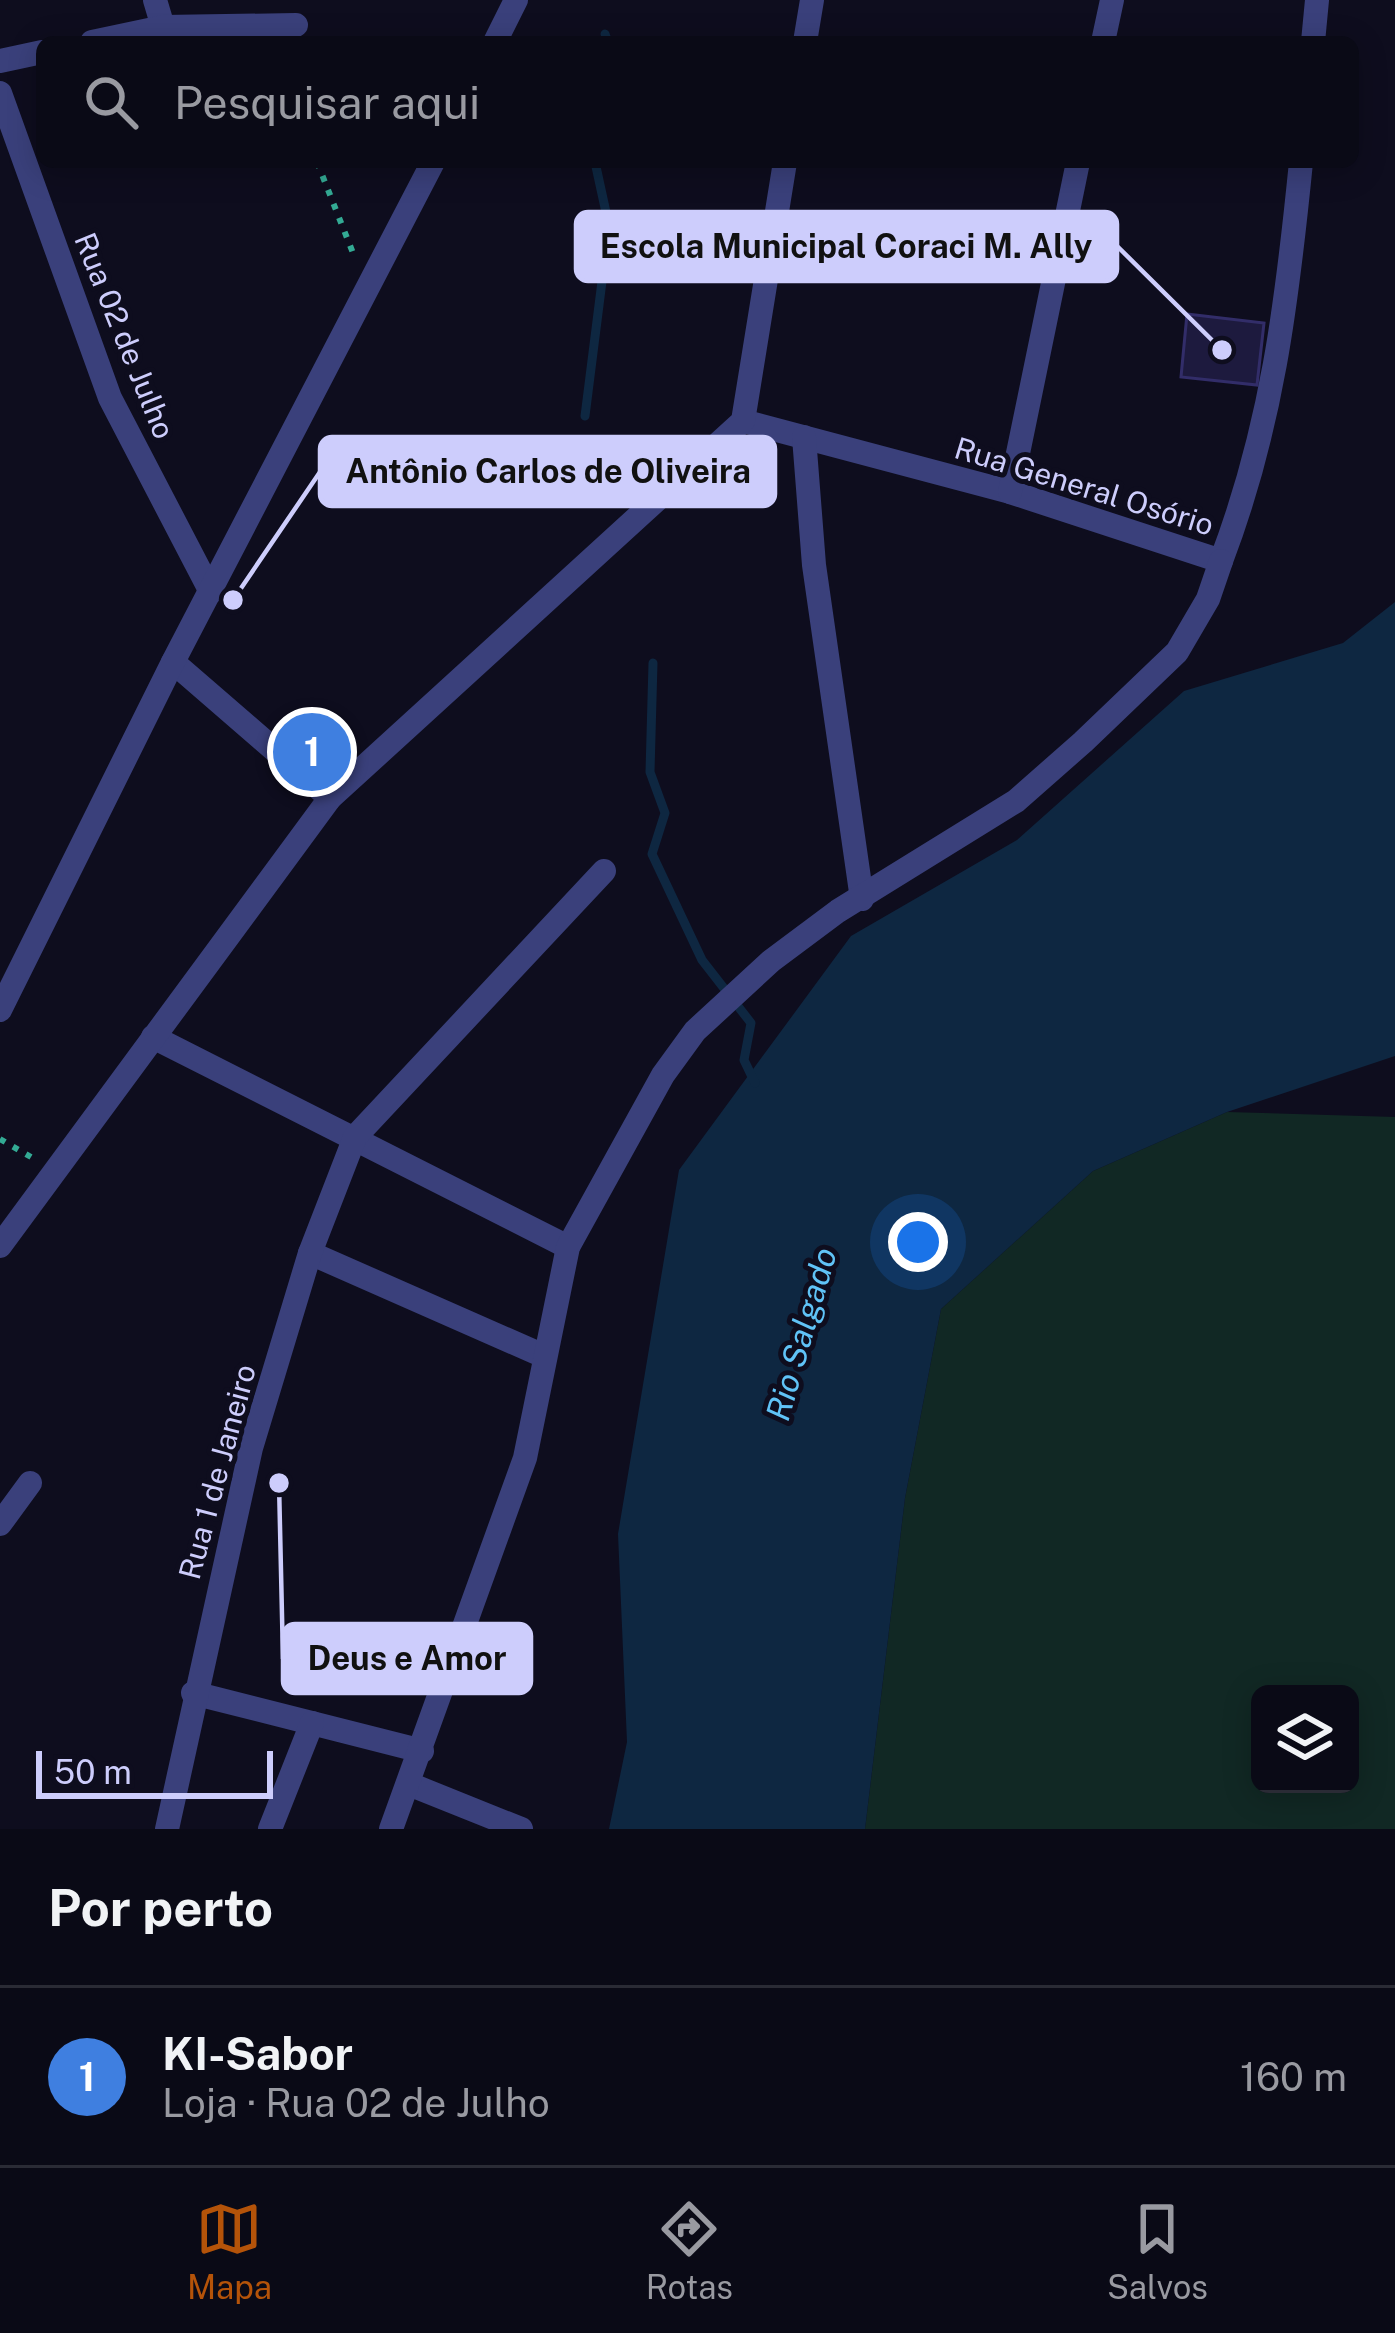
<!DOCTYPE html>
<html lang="pt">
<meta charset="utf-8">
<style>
body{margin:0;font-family:"Public Sans",sans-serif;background:#13131f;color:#f1f3f6}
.controls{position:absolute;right:36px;bottom:36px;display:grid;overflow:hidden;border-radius:18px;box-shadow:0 6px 30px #0003}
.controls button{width:108px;height:108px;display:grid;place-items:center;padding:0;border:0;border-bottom:3px solid #2a2b35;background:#0a0a16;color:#f1f3f6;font:60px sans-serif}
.scale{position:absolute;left:36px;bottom:30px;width:237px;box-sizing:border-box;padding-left:12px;border:6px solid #cdcdfc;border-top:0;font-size:33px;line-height:42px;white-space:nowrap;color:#cdcdfc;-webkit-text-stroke:9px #0e0d1e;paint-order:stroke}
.you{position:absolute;left:918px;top:1242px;width:42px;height:42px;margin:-30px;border:9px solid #fff;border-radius:50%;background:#1a73e8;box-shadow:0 0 0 18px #1a73e833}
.badge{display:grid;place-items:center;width:78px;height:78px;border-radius:50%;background:#b45309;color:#fff;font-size:39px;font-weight:700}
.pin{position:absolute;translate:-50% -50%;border:6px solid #fff;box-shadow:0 3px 12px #0006}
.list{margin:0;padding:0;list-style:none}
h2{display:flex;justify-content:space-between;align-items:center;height:156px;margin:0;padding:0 48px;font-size:51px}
h2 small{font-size:39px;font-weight:400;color:#999aa1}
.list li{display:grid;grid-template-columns:78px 1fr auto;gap:36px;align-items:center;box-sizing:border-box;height:180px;padding:0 48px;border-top:3px solid #2a2b35}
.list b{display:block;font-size:45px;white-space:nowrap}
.list p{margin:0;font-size:39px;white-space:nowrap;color:#999aa1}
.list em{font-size:39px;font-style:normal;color:#999aa1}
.icon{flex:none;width:66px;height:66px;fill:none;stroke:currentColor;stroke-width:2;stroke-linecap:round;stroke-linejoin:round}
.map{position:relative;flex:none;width:1395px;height:1829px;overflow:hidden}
.search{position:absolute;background:#0a0a16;box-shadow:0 6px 30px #0003;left:36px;right:36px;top:36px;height:132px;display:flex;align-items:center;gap:30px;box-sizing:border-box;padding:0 42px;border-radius:18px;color:#999aa1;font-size:45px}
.sheet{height:336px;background:#0a0a16}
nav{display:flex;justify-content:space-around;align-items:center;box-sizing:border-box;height:168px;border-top:3px solid #2a2b35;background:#0a0a16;font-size:33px;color:#999aa1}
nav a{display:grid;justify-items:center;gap:6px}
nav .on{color:#b45309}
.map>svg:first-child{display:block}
.green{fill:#112824;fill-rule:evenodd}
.water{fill:#0e2741}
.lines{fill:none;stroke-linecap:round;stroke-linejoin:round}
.stream{stroke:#0e2741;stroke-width:9}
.building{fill:#1d1a3e;stroke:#322d69;stroke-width:3}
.path{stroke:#33aa94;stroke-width:6;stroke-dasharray:6 9;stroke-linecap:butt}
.minor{stroke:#3a407b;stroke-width:24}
.tertiary{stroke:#3a407b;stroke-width:24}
.labels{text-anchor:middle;stroke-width:10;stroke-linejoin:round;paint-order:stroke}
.street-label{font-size:30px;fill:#cdcdfc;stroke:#0e0d1e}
.water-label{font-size:33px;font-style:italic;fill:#60c3f7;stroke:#0e0d1e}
.leader{fill:none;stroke:#cdcdfc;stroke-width:4.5}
.callout-dot{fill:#cdcdfc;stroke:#0e0d1e;stroke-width:4.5}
.callout{fill:#cdcdfc;stroke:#cdcdfc;stroke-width:4.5}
.callout-label{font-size:33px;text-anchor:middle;font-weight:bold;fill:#111}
</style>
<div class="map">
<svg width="1395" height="1829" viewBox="0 0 1395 1829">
<rect width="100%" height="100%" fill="#0e0d1e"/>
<path class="green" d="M1227,1112L1395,1117V1829H865L905,1498L941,1309L1093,1171ZM1260,1694H1350V1784H1260Z"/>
<path class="water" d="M1395,602V1056L1227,1112L1093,1171L941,1309L905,1498L865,1829H609L627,1742L618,1534L679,1170L851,936L1017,840L1184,691L1343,643Z"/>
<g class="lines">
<g class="stream">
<path d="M605,34L608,42"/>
<path d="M585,416L609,226L595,162"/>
<path d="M653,663L650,772L665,813L652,854L702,960L751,1023L744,1060L755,1083"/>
</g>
</g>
<path class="building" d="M1187,314L1264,323L1257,385L1181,377Z"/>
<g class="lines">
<g class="path">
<path d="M317,162L353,253"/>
<path d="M0,1139L31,1157"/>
</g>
<g class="minor">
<path d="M155,0L163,27"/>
<path d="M92,42L163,27L296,25"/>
<path d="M1103,42L1112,0"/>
<path d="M1313,42L1317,0"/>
<path d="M0,61L42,52"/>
<path d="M0,93L110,398L211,592"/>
<path d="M743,421L1010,492L1221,561C1272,427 1287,303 1301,162"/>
<path d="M804,437L814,565L862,899"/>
<path d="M1010,492L1078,162"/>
<path d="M173,662L330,798"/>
<path d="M153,1037L568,1247"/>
<path d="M310,1253L544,1356"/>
<path d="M0,1524L30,1483"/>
<path d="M193,1693L422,1751"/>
<path d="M409,1784L521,1829"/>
<path d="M167,1829L251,1448L310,1253L355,1137L604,871"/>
<path d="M270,1829L312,1723"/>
<path d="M391,1829L525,1458L568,1247L663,1075L695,1031L771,961L838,911L1016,801L1083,742L1177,652L1208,599L1221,561"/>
</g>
<g class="tertiary">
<path d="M495,42L516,0"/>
<path d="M805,42L812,0"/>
<path d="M0,1010L173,662L433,162"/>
<path d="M0,1246L330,798L743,421L785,162"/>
</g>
</g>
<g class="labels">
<g class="street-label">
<text transform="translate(124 336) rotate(68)" y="10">Rua 02 de Julho</text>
<text transform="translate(1084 487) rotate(17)" y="10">Rua General Osório</text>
<text transform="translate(218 1472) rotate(-75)" y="10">Rua 1 de Janeiro</text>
</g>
<g class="water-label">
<text transform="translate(801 1334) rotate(-74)" y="12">Rio Salgado</text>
</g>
</g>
<path class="leader" d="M1222 350L1117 246M233 600L320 472M279 1483L283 1659"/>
<g class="callout-dot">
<circle cx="1222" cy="350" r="12"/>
<circle cx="233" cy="600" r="12"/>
<circle cx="279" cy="1483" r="12"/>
</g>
<g class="callout">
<rect x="576" y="212" width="541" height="69" rx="12"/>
<rect x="320" y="437" width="455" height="69" rx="12"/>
<rect x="283" y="1624" width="248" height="69" rx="12"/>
</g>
<g class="callout-label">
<text x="846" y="258">Escola Municipal Coraci M. Ally</text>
<text x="548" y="483">Antônio Carlos de Oliveira</text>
<text x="407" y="1670">Deus e Amor</text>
</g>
</svg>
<div class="controls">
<button><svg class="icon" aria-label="layers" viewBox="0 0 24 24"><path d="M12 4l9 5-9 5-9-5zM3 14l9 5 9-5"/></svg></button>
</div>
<div class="scale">50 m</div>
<div class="you"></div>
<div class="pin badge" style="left:312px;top:752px;background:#3f7fe0">1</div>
<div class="search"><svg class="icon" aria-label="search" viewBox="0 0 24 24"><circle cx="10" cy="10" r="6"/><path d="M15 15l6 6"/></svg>Pesquisar aqui</div>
</div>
<section class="sheet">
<h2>Por perto<small></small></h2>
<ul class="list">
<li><span class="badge" style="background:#3f7fe0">1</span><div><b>KI-Sabor</b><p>Loja · Rua 02 de Julho</p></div><em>160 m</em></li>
</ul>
</section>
<nav>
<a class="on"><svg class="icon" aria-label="map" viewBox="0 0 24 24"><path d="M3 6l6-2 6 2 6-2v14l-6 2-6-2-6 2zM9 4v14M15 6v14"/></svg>Mapa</a>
<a><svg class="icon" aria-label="directions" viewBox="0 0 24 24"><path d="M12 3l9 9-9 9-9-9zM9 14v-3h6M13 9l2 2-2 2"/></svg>Rotas</a>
<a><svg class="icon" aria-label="saved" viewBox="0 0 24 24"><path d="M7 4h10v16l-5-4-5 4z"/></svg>Salvos</a>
</nav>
